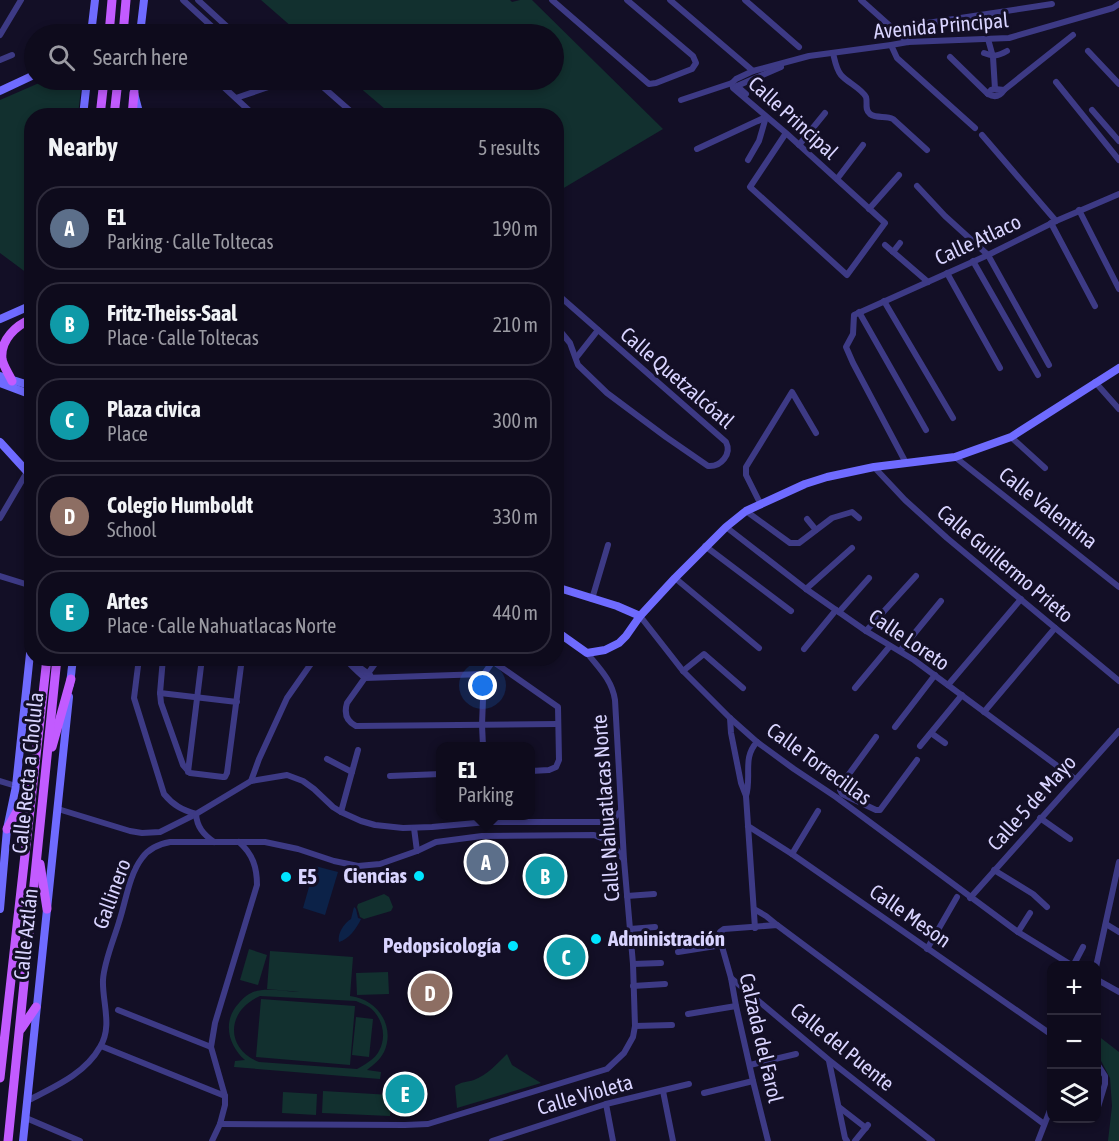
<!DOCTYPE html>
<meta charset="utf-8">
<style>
body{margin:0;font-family:"Asap Condensed",sans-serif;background:#1c1929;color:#f1f3f6}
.controls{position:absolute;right:18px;bottom:18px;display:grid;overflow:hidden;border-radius:12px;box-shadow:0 3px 9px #0003}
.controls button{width:54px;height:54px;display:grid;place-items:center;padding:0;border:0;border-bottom:2px solid #2e2b3b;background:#0e0b1c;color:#f1f3f6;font:30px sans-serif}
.you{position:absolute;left:483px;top:686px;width:21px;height:21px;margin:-15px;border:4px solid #fff;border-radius:50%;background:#1a73e8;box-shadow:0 0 0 9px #1a73e833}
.badge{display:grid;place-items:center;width:39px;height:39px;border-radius:50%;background:#00e5ff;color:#fff;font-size:20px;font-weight:700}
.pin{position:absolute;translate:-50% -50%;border:3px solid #fff;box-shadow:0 2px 6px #0006}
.popup{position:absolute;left:436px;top:742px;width:99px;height:78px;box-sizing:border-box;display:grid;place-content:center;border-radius:12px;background:#0e0b1c;filter:drop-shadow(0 2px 4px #0005);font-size:20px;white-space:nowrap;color:#9b9ba3}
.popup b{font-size:22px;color:#f1f3f6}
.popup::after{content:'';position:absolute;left:50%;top:100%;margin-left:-12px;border:12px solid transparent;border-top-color:#0e0b1c}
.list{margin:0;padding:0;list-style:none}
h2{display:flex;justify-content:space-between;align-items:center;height:78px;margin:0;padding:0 24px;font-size:26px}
h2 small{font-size:20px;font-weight:400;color:#9b9ba3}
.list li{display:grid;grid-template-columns:39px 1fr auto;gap:18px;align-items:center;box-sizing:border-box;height:84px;margin:0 12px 12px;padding:0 12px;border:2px solid #2e2b3b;border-radius:24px}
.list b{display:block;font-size:22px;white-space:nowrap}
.list p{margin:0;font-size:20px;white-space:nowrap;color:#9b9ba3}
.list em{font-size:20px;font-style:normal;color:#9b9ba3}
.icon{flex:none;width:33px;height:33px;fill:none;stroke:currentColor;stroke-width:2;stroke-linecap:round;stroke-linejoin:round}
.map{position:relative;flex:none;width:1119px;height:1141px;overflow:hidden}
.search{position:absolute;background:#0e0b1c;box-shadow:0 3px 9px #0003;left:24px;top:24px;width:540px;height:66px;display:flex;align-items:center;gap:15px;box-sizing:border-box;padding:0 21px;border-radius:33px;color:#9b9ba3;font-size:22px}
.panel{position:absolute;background:#0e0b1c;box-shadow:0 3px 9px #0003;left:24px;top:108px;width:540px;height:558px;border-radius:24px}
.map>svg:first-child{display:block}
.green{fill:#12302f;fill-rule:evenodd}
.water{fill:#0c2248}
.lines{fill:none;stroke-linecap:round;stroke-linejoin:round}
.street{stroke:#3d3a85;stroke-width:6}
.secondary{stroke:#6f6bff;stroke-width:8}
.primary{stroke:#c25bff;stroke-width:9}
.poi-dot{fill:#00e5ff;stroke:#130f26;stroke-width:2}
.labels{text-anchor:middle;stroke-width:6;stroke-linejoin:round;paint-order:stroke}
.street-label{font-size:21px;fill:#d9d4ff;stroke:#130f26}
.poi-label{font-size:21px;font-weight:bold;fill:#d9d4ff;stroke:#130f26;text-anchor:end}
</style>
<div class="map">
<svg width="1119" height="1141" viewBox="0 0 1119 1141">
<rect width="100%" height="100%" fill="#130f26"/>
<g class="green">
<path d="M261,0H510L512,2L520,0H532L663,129L557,192L556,116L392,115L351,80H554V34H300Z"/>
<path d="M46,80H82L78,115L32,116L31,276L0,253V100Z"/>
<path d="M384,894L389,897L393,907L391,911L364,919L360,917L357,907L358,904Z"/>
<path d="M249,949L267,955L258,985L240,980Z"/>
<path d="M270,951L353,957L350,996C377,999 396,1026 384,1052C380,1060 373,1065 367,1070L381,1072L380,1079L234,1067L235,1061L245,1060C228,1045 222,1021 239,1003C242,999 248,994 253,992C267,987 286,992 300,992L267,989ZM260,996L356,1001C360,1003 366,1005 369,1007C383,1017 387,1037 379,1051C375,1059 364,1065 357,1069L259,1062C224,1048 227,1010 260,996Z"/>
<path d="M388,972L389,994L357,995L356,973Z"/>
<path d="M261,999L355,1006L350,1065L256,1057Z"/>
<path d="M356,1017L373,1019L369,1057L352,1055Z"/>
<path d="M1097,1035L1119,1052V1141H1108L1112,1106L1110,1078L1097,1053Z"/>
<path d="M507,1054L512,1065L541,1083L457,1108L455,1086C461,1082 467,1082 474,1080C487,1075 497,1064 507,1054Z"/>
<path d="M323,1091L391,1095L390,1116L322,1113Z"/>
<path d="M283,1092L317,1094L316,1115L282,1113Z"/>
</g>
<g class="water">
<path d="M315,866L338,872L325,915L303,908Z"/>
<path d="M354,907L356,909L358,918L361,919C357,928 348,940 339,942C337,934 344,923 351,919Z"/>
</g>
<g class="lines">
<g class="street">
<path d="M183,0L220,34"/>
<path d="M198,0L235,34"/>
<path d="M552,0L649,84L656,83L692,69L696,63L693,56L627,0"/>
<path d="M670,0L753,71"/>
<path d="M745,0L799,47"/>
<path d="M861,0L908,42"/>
<path d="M894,28L1052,4"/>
<path d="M0,35L21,0"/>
<path d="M988,39L993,57L995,89"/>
<path d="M891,45L897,58L975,128"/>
<path d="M1088,51L1119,84"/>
<path d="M833,53C835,61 836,69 841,75C847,82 862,89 866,97C868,103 864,109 870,114C877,119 886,115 893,119L927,150"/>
<path d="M984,53C994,57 998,56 1007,51"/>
<path d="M950,57L988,94"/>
<path d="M0,60L12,55"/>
<path d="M216,80L255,116"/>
<path d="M315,80L356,116"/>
<path d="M1056,82L1119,160"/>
<path d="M732,83L733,88L786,133L885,223L847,275L750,187L786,133"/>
<path d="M995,89L1004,90C1000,96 995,98 988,94L991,90Z"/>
<path d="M1004,90L1073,35"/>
<path d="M746,94L737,86L781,67"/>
<path d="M236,98L289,80"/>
<path d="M681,100L732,83L736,79L753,71L809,56L891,45L908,42L1009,38L1113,8L1119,4"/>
<path d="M1092,110L1119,141"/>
<path d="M338,116L351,111"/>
<path d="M982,135L1056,221"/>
<path d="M799,145L825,113"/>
<path d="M697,149L766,117L758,121"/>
<path d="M748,160L759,141L766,117"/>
<path d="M837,179L863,145"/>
<path d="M917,186L945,216L988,255L1049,365"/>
<path d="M869,209L899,175"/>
<path d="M1079,210L1119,289"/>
<path d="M1051,223L1095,306"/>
<path d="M885,245L928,282"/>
<path d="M893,252L900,243"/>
<path d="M973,261L1038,375"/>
<path d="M947,273L1000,368"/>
<path d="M556,293L726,442C732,454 721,467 708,466L666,437L607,393L578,365L570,343L556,326"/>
<path d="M884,301L953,418"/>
<path d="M859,312L926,430"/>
<path d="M576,358L598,330"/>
<path d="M1095,382L1119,409"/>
<path d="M1011,437L1045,468"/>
<path d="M955,457L1119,587"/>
<path d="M906,463L853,363L846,347L853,334L854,315L988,255L1056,221L1119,194"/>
<path d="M874,467L905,500L947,538L1119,681"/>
<path d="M761,505L746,475V467L792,392L816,433"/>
<path d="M746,511L790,543H799L832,518L852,512L859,518"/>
<path d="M0,518L27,472"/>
<path d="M807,519L816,530"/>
<path d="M726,527L806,589L866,631L914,660L1075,779"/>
<path d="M705,546L791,611"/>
<path d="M0,576L32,586"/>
<path d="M675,578L759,648"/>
<path d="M806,589L852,548"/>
<path d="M592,599L608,545"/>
<path d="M839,612L869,578"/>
<path d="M640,616L683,671L730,718L757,742L794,769L836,797L1018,932L1073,966"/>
<path d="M866,631L916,576"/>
<path d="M804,649L836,610"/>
<path d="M900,651L941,601"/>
<path d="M139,658L134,698L164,794C173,805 182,810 196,814"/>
<path d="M163,658L160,693L161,703L183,765L190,773L223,777H225L227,773L242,658"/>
<path d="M344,658C351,665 357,672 365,678L484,674"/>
<path d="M379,658L347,703C344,713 346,721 356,726L558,724"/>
<path d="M488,658L558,707L559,760L556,767L549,770L531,771"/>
<path d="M351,664L359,667L370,675"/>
<path d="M683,671L704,654L743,688"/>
<path d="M948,685L1021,599"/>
<path d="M855,688L890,646"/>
<path d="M160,693L237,702"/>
<path d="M984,712L1055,628"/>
<path d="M730,718L731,733L741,783L746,796"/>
<path d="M895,727L935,675"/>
<path d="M931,733L945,743"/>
<path d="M876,737L841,785L840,790L842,794L876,810H880L917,760"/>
<path d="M483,746L482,725L484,674L495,658"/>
<path d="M920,746L962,695"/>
<path d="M327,759L352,772"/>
<path d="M188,772L202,658"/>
<path d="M390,776L441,774"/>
<path d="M0,781L16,786"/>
<path d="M251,781L259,759L287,698L315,658"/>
<path d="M58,809L130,831L142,833L160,832L196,814L251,781L287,775L303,781L314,789L333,807L341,812L361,821L375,825L403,828L432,827L487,822H604L613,819L621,811"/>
<path d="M341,812L358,750"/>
<path d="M196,814C197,827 203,834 214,842"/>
<path d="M1040,818L1070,839"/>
<path d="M748,826L792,854L1052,1035"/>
<path d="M414,828L417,851"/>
<path d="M792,854L818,811"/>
<path d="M994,870L1033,894L1047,907"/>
<path d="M627,896L654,894"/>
<path d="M970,898L1119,731"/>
<path d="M754,909L766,916L777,925"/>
<path d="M1106,924L1119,932"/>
<path d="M755,928L746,796C752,776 742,758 757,742"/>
<path d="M630,929L655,927"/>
<path d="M1018,932L1030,913"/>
<path d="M927,949L957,897"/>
<path d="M678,952L722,945"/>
<path d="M633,964L661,963"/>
<path d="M1073,966L1083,947"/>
<path d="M1096,967L1119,862"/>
<path d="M731,978L829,1060L932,1141"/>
<path d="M1096,979L1119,992"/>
<path d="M633,986L665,984"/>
<path d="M118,1010L211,1047"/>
<path d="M688,1014L736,1006"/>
<path d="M635,1026L672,1025"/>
<path d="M101,1046L225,1096"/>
<path d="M829,1061L845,1138L847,1141"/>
<path d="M1096,1062L1105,1076V1084L1098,1107H1096"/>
<path d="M750,1065L796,1054"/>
<path d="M663,1091L673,1141"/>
<path d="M704,1093L753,1081"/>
<path d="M27,1101C54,1087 85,1074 100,1047C113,1026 102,1002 103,980C104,962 114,939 119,922C126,901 129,875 142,858C149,848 159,844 170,842H265L298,849L334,861L358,866L380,864L417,851L436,842L482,836L594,835L611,842L624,860"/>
<path d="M606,1104L613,1141"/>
<path d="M839,1107L866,1128"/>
<path d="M26,1118L80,1141"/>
<path d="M1058,1119V1118"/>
<path d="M220,1124L405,1125L428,1124L607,1069L624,1053L633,1037L635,1026L633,964L624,860L615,700C612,680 599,668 587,653"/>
<path d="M212,1141L220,1124L225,1105V1096L211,1047L215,1023L257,885C257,868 253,854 239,842"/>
<path d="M492,1141L606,1104L689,1084"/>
<path d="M768,1141L753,1081L736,1006L731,978L719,936L720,932L724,929L777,925L1044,1124"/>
<path d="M855,1141L868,1125"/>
<path d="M1038,1141L1052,1105"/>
</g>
<g class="secondary">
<path d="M91,34L95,0"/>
<path d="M140,34L144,0"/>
<path d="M136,80L134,93L140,116"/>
<path d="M0,91L34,75"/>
<path d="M83,116L87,80"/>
<path d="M0,319L32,305"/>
<path d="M0,376L32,386"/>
<path d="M0,383L32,395"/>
<path d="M0,442L32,477"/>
<path d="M556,587L617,606L640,616"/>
<path d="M556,631L587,653L605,650L619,643L626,636L640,616L675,578L726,527L746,511L805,484L827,477L874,467L955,457L1011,437L1119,368"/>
<path d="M70,684L73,658"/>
<path d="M0,909L7,829L16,786L32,635"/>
<path d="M23,1141L69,697"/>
</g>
<g class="primary">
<path d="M109,34L112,0"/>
<path d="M123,34L126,0"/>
<path d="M100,116L104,80"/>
<path d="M114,116L118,80"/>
<path d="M132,116L134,93"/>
<path d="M12,381C9,374 3,366 2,359C0,340 16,325 32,319"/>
<path d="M52,747L71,679"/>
<path d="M7,829L31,787"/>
<path d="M40,864L47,909"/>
<path d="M21,1029L36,1007"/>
<path d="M0,1078L47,658"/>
<path d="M8,1141L57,658"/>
</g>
</g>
<g class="poi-dot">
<circle cx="419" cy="876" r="6"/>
<circle cx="286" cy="877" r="6"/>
<circle cx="596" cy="939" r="6"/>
<circle cx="513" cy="946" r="6"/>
</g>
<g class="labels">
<g class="street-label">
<text transform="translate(941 26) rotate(-5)" y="7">Avenida Principal</text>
<text transform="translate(793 118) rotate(42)" y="7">Calle Principal</text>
<text transform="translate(978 240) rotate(-25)" y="7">Calle Atlaco</text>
<text transform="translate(677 378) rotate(41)" y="7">Calle Quetzalcóatl</text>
<text transform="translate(1048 508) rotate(38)" y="7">Calle Valentina</text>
<text transform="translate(1005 564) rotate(40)" y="7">Calle Guillermo Prieto</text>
<text transform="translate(909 640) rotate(34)" y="7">Calle Loreto</text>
<text transform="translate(819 764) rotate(36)" y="7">Calle Torrecillas</text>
<text transform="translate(28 773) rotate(-84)" y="7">Calle Recta a Cholula</text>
<text transform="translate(1032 803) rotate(-48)" y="7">Calle 5 de Mayo</text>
<text transform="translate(606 808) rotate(-94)" y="7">Calle Nahuatlacas Norte</text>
<text transform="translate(112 894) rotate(-70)" y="7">Gallinero</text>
<text transform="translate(910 916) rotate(35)" y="7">Calle Meson</text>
<text transform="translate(26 934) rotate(-84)" y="7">Calle Aztlán</text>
<text transform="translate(761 1038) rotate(77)" y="7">Calzada del Farol</text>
<text transform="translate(842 1047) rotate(39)" y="7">Calle del Puente</text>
<text transform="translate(585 1095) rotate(-16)" y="7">Calle Violeta</text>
</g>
<g class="poi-label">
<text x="407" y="883">Ciencias</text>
<text x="298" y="884" text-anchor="start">E5</text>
<text x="608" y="946" text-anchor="start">Administración</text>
<text x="501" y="953">Pedopsicología</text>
</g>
</g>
</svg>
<div class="controls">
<button>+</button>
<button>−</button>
<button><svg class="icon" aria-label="layers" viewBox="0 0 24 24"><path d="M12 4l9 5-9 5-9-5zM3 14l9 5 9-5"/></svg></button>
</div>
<div class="you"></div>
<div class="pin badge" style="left:486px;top:862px;background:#5c6f8a">A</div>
<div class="popup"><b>E1</b>Parking</div>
<div class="pin badge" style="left:545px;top:876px;background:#0f9aa8">B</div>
<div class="pin badge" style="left:566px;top:957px;background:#0f9aa8">C</div>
<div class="pin badge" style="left:430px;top:993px;background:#8d6e63">D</div>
<div class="pin badge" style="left:405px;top:1094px;background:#0f9aa8">E</div>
<div class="search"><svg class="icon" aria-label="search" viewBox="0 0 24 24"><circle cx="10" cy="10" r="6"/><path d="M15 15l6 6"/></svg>Search here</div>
<section class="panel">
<h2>Nearby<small>5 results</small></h2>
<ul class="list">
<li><span class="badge" style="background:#5c6f8a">A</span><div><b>E1</b><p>Parking · Calle Toltecas</p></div><em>190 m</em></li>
<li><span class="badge" style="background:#0f9aa8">B</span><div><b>Fritz-Theiss-Saal</b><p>Place · Calle Toltecas</p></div><em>210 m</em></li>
<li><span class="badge" style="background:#0f9aa8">C</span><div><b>Plaza civica</b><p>Place</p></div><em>300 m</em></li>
<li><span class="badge" style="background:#8d6e63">D</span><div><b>Colegio Humboldt</b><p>School</p></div><em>330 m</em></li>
<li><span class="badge" style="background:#0f9aa8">E</span><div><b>Artes</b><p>Place · Calle Nahuatlacas Norte</p></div><em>440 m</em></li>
</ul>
</section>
</div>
